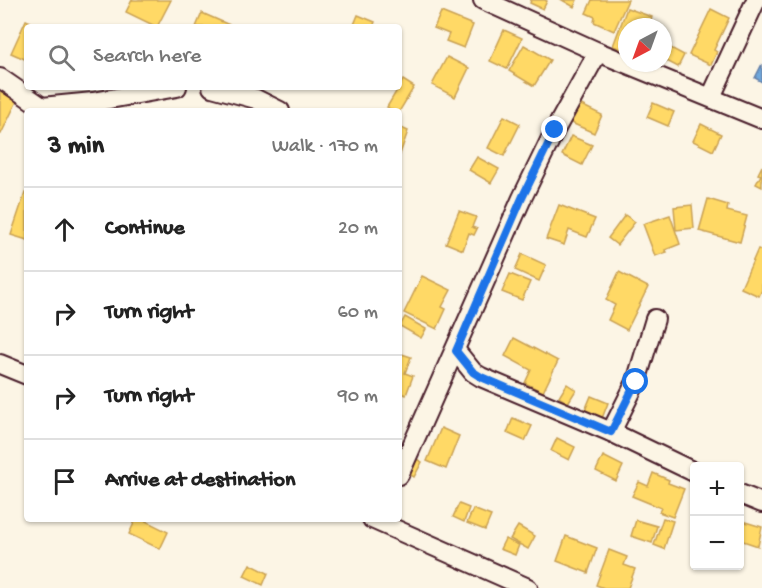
<!DOCTYPE html>
<meta charset="utf-8">
<style>
body{margin:0;font-family:"Gochi Hand",sans-serif;background:#f2f2f2;color:#222}
.controls{position:absolute;right:18px;bottom:18px;display:grid;overflow:hidden;border-radius:6px;box-shadow:0 2px 4px #0004}
.controls button{width:54px;height:54px;display:grid;place-items:center;padding:0;border:0;border-bottom:2px solid #e0e0e0;background:#fff;color:#222;font:30px sans-serif}
.compass{position:absolute;left:618px;top:18px;width:54px;height:54px;border-radius:50%;background:#fff;box-shadow:0 2px 4px #0004;rotate:221deg}
.stop{position:absolute;width:18px;height:18px;margin:-14px;border:4px solid #1a73e8;border-radius:50%;background:#fff}
.stop.end{background:#1a73e8;border-color:#fff;box-shadow:0 2px 6px #0008}
.list{margin:0;padding:0;list-style:none}
h2{display:flex;justify-content:space-between;align-items:center;height:78px;margin:0;padding:0 24px;font-size:26px}
h2 small{font-size:20px;font-weight:400;color:#767676}
.list li{display:grid;grid-template-columns:39px 1fr auto;gap:18px;align-items:center;box-sizing:border-box;height:84px;padding:0 24px;border-top:2px solid #e0e0e0}
.list b{display:block;font-size:22px;white-space:nowrap}
.list em{font-size:20px;font-style:normal;color:#767676}
.icon{flex:none;width:33px;height:33px;fill:none;stroke:currentColor;stroke-width:2;stroke-linecap:round;stroke-linejoin:round}
.map{position:relative;flex:none;width:762px;height:588px;overflow:hidden}
.search{position:absolute;background:#fff;box-shadow:0 2px 4px #0004;left:24px;top:24px;width:378px;height:66px;display:flex;align-items:center;gap:15px;box-sizing:border-box;padding:0 21px;border-radius:6px;color:#767676;font-size:22px}
.panel{position:absolute;background:#fff;box-shadow:0 2px 4px #0004;left:24px;top:108px;width:378px;height:414px;border-radius:6px}
.map>svg:first-child{display:block}
.homes{fill:#ffd966;stroke:#c9a154;stroke-width:1.5}
.schools{fill:#6fa8dc;stroke:#647fa7;stroke-width:1.5}
.lines{fill:none;stroke-linecap:round;stroke-linejoin:round}
.minor-casing{stroke:#4a1f2b;stroke-width:22}
.minor{stroke:#fcf5e5;stroke-width:18}
.route{stroke:#1a73e8;stroke-width:8}
</style>
<div class="map">
<svg width="762" height="588" viewBox="0 0 762 588">
<rect width="100%" height="100%" fill="#fcf5e5"/>
<filter id="ink" filterUnits="userSpaceOnUse"><feTurbulence type="fractalNoise" baseFrequency=".0167" numOctaves="2"/><feDisplacementMap in="SourceGraphic" scale="12" xChannelSelector="R" yChannelSelector="G"/><feConvolveMatrix kernelMatrix="1 2 1 2 8 2 1 2 1" color-interpolation-filters="sRGB"/></filter>
<g filter="url(#ink)">
<g class="homes">
<path d="M132,0H171L157,27L126,12Z"/>
<path d="M531,0H545L547,1L543,9L530,3Z"/>
<path d="M562,0H577L574,7Z"/>
<path d="M592,0H628L614,31L594,22L595,17L586,13Z"/>
<path d="M627,8L652,17L649,27H627V51L613,46Z"/>
<path d="M711,9L729,18L714,50L717,52L711,65L689,55Z"/>
<path d="M441,12L473,25L464,48L446,41L449,34L434,28Z"/>
<path d="M202,13L234,27H196Z"/>
<path d="M358,15L375,22L373,27H353Z"/>
<path d="M26,20L41,27H27V60L11,53Z"/>
<path d="M504,30L522,38L507,69L490,61Z"/>
<path d="M524,45L550,60L534,86L509,71Z"/>
<path d="M667,46L684,55L678,67L663,59V53Z"/>
<path d="M447,57L469,68L455,97L432,85Z"/>
<path d="M403,80L414,87L399,112L393,111L387,107Z"/>
<path d="M0,90L18,99L1,134L0,133Z"/>
<path d="M575,102L602,115L594,133L567,121Z"/>
<path d="M653,103L674,112L668,126L647,117Z"/>
<path d="M504,116L520,124L504,156L488,148Z"/>
<path d="M701,124L721,134L713,151L693,141Z"/>
<path d="M399,127L408,131L399,157Z"/>
<path d="M571,136L592,145L582,165L562,155Z"/>
<path d="M477,157L499,169L491,183L469,170Z"/>
<path d="M762,166V187L756,184L761,175L758,174Z"/>
<path d="M25,193L27,194V240L11,235Z"/>
<path d="M708,199L728,205L727,211L747,216L740,242L699,231Z"/>
<path d="M559,205L595,219L587,237L569,230L564,245L546,239Z"/>
<path d="M692,205L694,228L676,230L674,207Z"/>
<path d="M459,211L476,217L472,227L477,229L474,235L469,233L463,250L446,243Z"/>
<path d="M625,215L635,222L617,245L608,238Z"/>
<path d="M670,215L680,244L665,250L667,252L655,256L643,224Z"/>
<path d="M758,249L762,251V290L759,296L741,288Z"/>
<path d="M522,254L546,265L539,281L515,270Z"/>
<path d="M619,272L648,287L627,330L608,320L615,305L606,300Z"/>
<path d="M510,274L530,282L522,300L502,292Z"/>
<path d="M422,276L451,290L442,307L446,309L437,329L404,313Z"/>
<path d="M405,317L426,329L421,338L400,326Z"/>
<path d="M514,338L558,361L543,392L525,383L531,370L505,356Z"/>
<path d="M399,353L411,357L405,373L413,376L406,395L399,392Z"/>
<path d="M567,384L576,390L568,403L559,397Z"/>
<path d="M591,396L608,403L601,421L584,413Z"/>
<path d="M513,418L532,426L525,441L507,433Z"/>
<path d="M441,428L459,436L446,469L427,461Z"/>
<path d="M557,438L575,447L569,460L551,451Z"/>
<path d="M411,456L422,462L414,477L403,471Z"/>
<path d="M603,456L623,466L616,481L596,471Z"/>
<path d="M653,473L669,480L668,483L684,489L673,517L659,512L661,508L632,496L639,482L648,486Z"/>
<path d="M459,504L469,508L464,522L453,517Z"/>
<path d="M473,509L491,516L485,530L467,523Z"/>
<path d="M663,518L673,521L664,549L654,545Z"/>
<path d="M136,519H142L168,532L160,549L129,534Z"/>
<path d="M636,520L657,526L652,543L631,536Z"/>
<path d="M742,521L762,527L758,546L740,540Z"/>
<path d="M518,526L535,536L528,549L510,539Z"/>
<path d="M566,536L597,548L588,573L557,561Z"/>
<path d="M505,539L519,545L515,555L500,549Z"/>
<path d="M609,550L627,557L624,565L635,569L628,588H604L596,585Z"/>
<path d="M250,564L268,573L263,585L244,576Z"/>
</g>
<path class="schools" d="M762,64V82L755,78Z"/>
<g class="lines">
<g class="minor-casing">
<g id="minor">
<path d="M483,0L598,52L762,119"/>
<path d="M0,78L42,107L44,111"/>
<path d="M212,87L256,99L280,111"/>
<path d="M711,97L756,0"/>
<path d="M42,107L93,102L177,87"/>
<path d="M456,351L473,372L481,377L611,432L694,472"/>
<path d="M0,364L27,375"/>
<path d="M611,432L636,382L655,319"/>
<path d="M399,475L522,198L555,130L598,52"/>
<path d="M740,494L762,503"/>
<path d="M372,519L528,588"/>
</g>
</g>
<use href="#minor" class="minor"/>
</g>
</g>
<g class="lines" filter="url(#ink)">
<path class="route" d="M555,130L522,198L456,351L473,372L481,377L611,432L636,382"/>
</g>
</svg>
<div class="controls">
<button>+</button>
<button>−</button>
</div>
<svg class="compass" viewBox="-18 -18 36 36"><path d="M0-13l5 13h-10z" fill="#e53935"/><path d="M0 13l5-13h-10z" fill="#767676"/></svg>
<div class="stop" style="left:636px;top:382px"></div>
<div class="stop end" style="left:555px;top:130px"></div>
<div class="search"><svg class="icon" aria-label="search" viewBox="0 0 24 24"><circle cx="10" cy="10" r="6"/><path d="M15 15l6 6"/></svg>Search here</div>
<section class="panel">
<h2>3 min<small>Walk · 170 m</small></h2>
<ul class="list">
<li><svg class="icon" aria-label="ahead" viewBox="0 0 24 24"><path d="M12 20V5M6 11l6-6 6 6"/></svg><div><b>Continue</b></div><em>20 m</em></li>
<li><svg class="icon" aria-label="right" viewBox="0 0 24 24"><path d="M7 20v-9h11M14 6l5 5-5 5"/></svg><div><b>Turn right</b></div><em>60 m</em></li>
<li><svg class="icon" aria-label="right" viewBox="0 0 24 24"><path d="M7 20v-9h11M14 6l5 5-5 5"/></svg><div><b>Turn right</b></div><em>90 m</em></li>
<li><svg class="icon" aria-label="arrive" viewBox="0 0 24 24"><path d="M6 21V4h12l-3 4 3 4H6"/></svg><div><b>Arrive at destination</b></div></li>
</ul>
</section>
</div>
